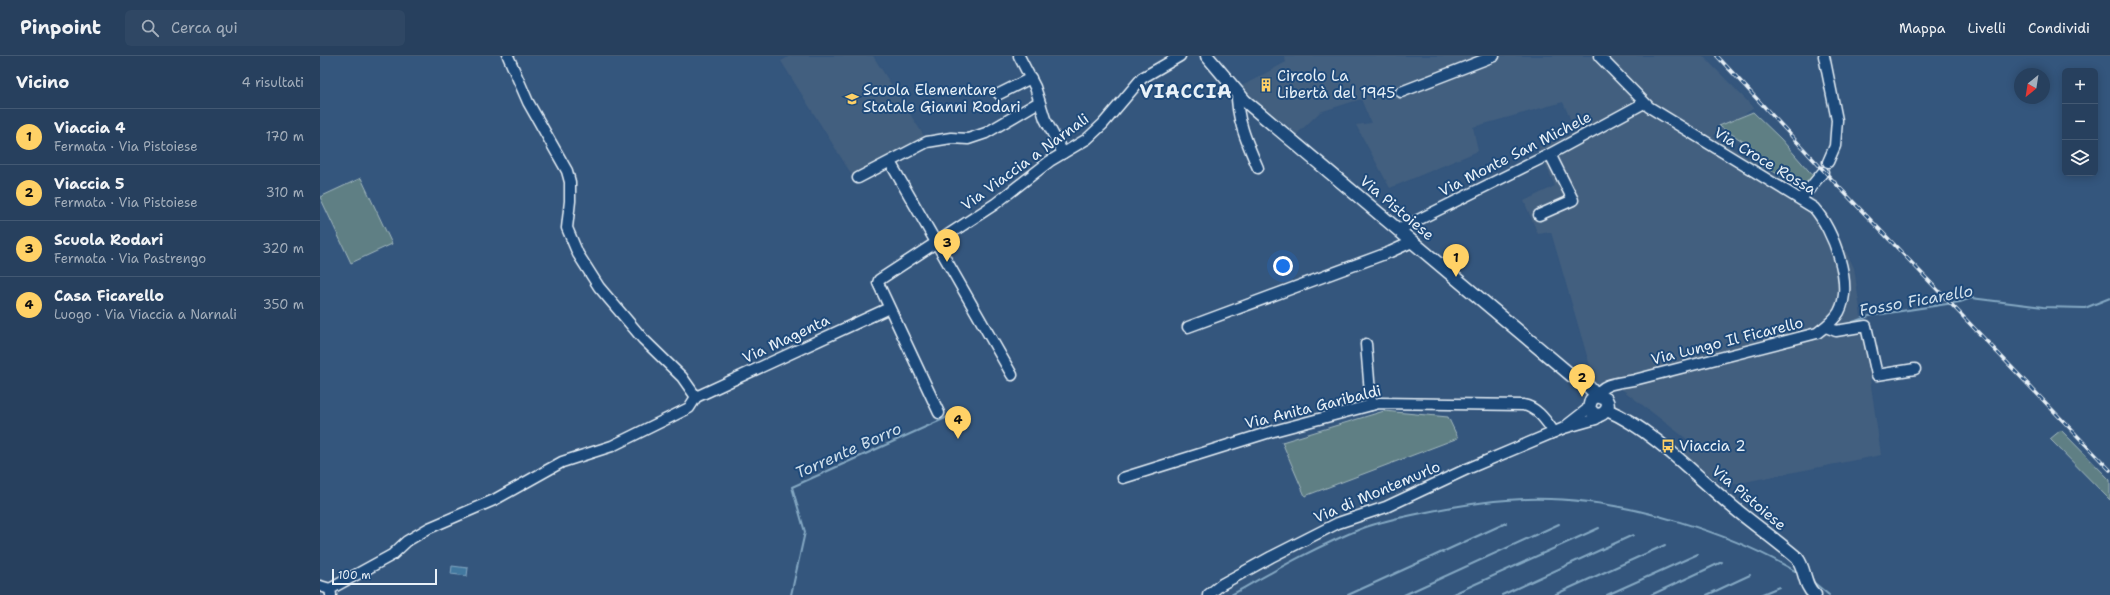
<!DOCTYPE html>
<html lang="it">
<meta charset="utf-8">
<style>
body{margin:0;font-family:"Shantell Sans",sans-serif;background:#2f4764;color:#f1f3f6}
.controls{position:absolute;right:12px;top:12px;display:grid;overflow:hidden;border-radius:6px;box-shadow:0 2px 10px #0003}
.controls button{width:36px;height:36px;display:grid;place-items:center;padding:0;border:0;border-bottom:1px solid #435973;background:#27405e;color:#f1f3f6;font:20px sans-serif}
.compass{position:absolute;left:1694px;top:12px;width:36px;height:36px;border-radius:50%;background:#27405e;box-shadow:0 2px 10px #0003;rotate:210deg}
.scale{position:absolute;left:12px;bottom:10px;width:105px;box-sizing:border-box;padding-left:4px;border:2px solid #e8f1f8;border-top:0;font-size:11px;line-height:14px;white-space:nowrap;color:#e8f1f8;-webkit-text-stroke:3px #1f4a7a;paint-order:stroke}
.you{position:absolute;left:963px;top:210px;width:14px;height:14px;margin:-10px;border:3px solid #fff;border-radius:50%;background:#1a73e8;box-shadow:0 0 0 6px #1a73e833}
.badge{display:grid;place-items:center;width:26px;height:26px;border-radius:50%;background:#ffd166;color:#111;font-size:13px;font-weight:700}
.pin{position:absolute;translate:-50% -33px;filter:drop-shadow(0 1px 2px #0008)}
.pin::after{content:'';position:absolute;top:21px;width:14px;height:12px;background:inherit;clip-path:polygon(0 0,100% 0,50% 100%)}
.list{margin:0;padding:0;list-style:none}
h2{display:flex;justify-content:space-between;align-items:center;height:52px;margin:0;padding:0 16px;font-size:17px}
h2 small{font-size:13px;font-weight:400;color:#a4afbc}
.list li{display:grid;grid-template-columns:26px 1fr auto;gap:12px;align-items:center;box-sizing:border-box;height:56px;padding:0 16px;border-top:1px solid #435973}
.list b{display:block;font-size:15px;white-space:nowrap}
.list p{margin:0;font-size:13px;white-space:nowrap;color:#a4afbc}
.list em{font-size:13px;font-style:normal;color:#a4afbc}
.icon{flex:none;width:22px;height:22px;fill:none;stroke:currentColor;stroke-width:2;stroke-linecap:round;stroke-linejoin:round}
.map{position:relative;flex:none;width:1790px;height:539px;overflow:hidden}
header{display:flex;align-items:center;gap:24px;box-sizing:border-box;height:56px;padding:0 20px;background:#27405e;border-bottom:1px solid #435973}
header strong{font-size:19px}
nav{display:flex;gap:22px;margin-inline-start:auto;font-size:14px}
.search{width:280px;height:36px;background:#2f4764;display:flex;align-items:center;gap:10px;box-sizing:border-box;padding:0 14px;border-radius:6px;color:#a4afbc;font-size:15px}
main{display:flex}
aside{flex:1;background:#27405e}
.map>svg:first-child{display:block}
.built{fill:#425f7f}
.green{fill:#5e7f84;stroke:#a3b8be}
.water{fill:#42789f;stroke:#84a8c3}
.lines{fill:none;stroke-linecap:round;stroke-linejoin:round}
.stream{stroke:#84a8c3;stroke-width:2}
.minor-casing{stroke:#e8f1f8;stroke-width:13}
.major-casing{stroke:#e8f1f8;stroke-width:15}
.minor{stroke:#1f4a7a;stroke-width:10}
.major{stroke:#1f4a7a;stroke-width:12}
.rail-casing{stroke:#e8f1f8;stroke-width:3.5}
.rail{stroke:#1f4a7a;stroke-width:2;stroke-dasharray:6;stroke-linecap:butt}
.labels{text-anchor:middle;stroke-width:4;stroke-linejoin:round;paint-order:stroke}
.poi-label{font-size:15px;fill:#e8f1f8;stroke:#1f4a7a;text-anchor:start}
.street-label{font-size:15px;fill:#e8f1f8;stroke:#1f4a7a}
.water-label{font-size:16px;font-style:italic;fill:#cfdfeb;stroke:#1f4a7a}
.district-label{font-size:19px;font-weight:bold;letter-spacing:1px;fill:#e8f1f8;stroke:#1f4a7a}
</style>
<header>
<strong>Pinpoint</strong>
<div class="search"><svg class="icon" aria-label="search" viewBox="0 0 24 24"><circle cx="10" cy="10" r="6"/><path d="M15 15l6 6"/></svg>Cerca qui</div>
<nav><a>Mappa</a><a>Livelli</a><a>Condividi</a></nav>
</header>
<main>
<aside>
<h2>Vicino<small>4 risultati</small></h2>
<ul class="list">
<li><span class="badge">1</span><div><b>Viaccia 4</b><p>Fermata · Via Pistoiese</p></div><em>170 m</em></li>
<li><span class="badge">2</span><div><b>Viaccia 5</b><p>Fermata · Via Pistoiese</p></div><em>310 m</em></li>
<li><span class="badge">3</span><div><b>Scuola Rodari</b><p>Fermata · Via Pastrengo</p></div><em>320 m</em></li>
<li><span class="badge">4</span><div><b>Casa Ficarello</b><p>Luogo · Via Viaccia a Narnali</p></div><em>350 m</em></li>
</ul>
</aside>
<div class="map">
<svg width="1790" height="539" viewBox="0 0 1790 539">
<rect width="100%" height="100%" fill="#34567d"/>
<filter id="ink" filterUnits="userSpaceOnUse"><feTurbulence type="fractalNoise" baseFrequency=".025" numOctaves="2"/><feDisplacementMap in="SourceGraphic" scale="8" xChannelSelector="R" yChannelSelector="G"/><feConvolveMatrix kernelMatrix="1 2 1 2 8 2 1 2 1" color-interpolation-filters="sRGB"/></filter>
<g filter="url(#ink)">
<g class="built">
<path d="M470,0H553L604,80L532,119L461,5Z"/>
<path d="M964,0H1383L1434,52L1393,80L1495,144L1507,156L1534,212L1561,399L1404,430L1359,395L1368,384L1290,324L1276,331L1260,320L1270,310L1231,176L1218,178L1204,145L1235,130L1218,91L1256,76L1243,46L1153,71L1158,95L1070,132L1036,69L1051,67L1041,43L1000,56L977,78L920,31L966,6Z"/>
</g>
<g class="green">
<path d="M1433,56L1461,83L1495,122L1485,134L1430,102L1435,93L1399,70Z"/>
<path d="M41,122L72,188L31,207L0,141Z"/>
<path d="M1064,355L1128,361L1138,382L985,440L962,386Z"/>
<path d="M1741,374L1790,424V444L1730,383Z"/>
</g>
<path class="water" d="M132,510L148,512L147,520L131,518Z"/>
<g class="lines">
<g class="stream">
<path d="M1525,269L1549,260L1640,246L1651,242L1723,251L1765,252L1790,242"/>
<path d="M1492,525L1509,539"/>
<path d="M471,539L485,476L472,431L630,360"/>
<path d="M911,539C954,515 997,490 1043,472C1062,465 1082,461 1102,457C1144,448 1187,441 1230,443C1309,445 1413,477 1480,518"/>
<path d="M1028,539L1186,467"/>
<path d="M1084,539L1239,468"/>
<path d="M1131,539L1279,472"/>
<path d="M1182,539L1313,479"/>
<path d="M1234,539L1345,489"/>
<path d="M1287,539L1378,498"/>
<path d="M1331,539L1402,506"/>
<path d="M1387,539L1430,519"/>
<path d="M1440,539L1459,531"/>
</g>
<g class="minor-casing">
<g id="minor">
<path d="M188,0L208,46L247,115L250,126V145L247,172L258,198L279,231L323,283L362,321L376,341"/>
<path d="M699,0L715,31L725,63L743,97"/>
<path d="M1504,0L1517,64L1515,90L1508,106"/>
<path d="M917,35C916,62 927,87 938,112"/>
<path d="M1081,36L1174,0"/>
<path d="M679,38L711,22"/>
<path d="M570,106L692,319"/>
<path d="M538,122L607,86L631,82L648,83L666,77L719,46"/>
<path d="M1481,143L1503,116"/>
<path d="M1219,159L1253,144L1230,98"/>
<path d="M1078,174L1230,98L1324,47"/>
<path d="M868,271L1070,196L1092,186"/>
<path d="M1506,271L1516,275L1546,270L1557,319L1595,313"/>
<path d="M1046,288L1051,349"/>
<path d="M1277,340C1282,326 1301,327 1314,324L1497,277C1505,271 1514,265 1519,256C1534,228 1513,174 1494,152L1329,51L1279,0"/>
<path d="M376,341L569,252"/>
<path d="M619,357L558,227L559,224L675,148L730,105L767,83L783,68L822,22L860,0"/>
<path d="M1246,370L1269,352"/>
<path d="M803,422L950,376L1059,347L1203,349C1217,351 1226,365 1234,376"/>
<path d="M0,530L10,533"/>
<path d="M11,539L10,533L72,499L87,485L109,472L174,444L242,406L292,390L369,352L376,341"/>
<path d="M888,539L902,528L951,501L1018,467L1066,451L1147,413L1244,372L1276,363L1280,359"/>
</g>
</g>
<g class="major-casing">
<g id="major">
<path d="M887,0L925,45L1252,320L1267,329L1277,340L1286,343C1290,350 1287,356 1280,359L1274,358L1269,352L1271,344L1277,340"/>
<path d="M1287,354C1330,372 1372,416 1407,446C1430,466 1454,482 1477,502C1486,513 1483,529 1495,539"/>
</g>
</g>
<use href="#minor" class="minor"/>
<use href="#major" class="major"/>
<g class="rail-casing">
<path id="rail" d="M1397,0L1519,131L1790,414"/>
</g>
<use href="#rail" class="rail"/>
</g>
</g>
<defs>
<g id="building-bare" transform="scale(1.08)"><path d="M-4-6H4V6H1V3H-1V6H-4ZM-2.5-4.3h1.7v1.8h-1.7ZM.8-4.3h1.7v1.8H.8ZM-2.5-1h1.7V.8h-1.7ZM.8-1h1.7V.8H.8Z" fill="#ffd166" stroke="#1f4a7a" stroke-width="2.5" paint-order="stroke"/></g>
<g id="school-bare" transform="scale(1.08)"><path d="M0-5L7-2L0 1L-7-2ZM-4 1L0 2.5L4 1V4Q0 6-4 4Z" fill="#ffd166" stroke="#1f4a7a" stroke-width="2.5" paint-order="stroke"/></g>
<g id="bus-bare" transform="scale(1.08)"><path d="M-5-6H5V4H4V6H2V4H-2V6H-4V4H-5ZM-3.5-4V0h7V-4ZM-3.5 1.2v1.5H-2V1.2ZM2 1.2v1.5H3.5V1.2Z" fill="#ffd166" stroke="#1f4a7a" stroke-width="2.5" paint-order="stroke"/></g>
</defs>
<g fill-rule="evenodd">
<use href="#building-bare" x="946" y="29"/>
<use href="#school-bare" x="532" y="43"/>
<use href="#bus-bare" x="1348" y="390"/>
</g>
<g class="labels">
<g class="poi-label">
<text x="957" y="25">Circolo La<tspan x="957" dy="17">Libertà del 1945</tspan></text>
<text x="543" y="39">Scuola Elementare<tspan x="543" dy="17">Statale Gianni Rodari</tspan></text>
<text x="1359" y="395">Viaccia 2</text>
</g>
<g class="street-label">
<text transform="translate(1195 98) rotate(-27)" y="5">Via Monte San Michele</text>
<text transform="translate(1445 105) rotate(31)" y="5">Via Croce Rossa</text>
<text transform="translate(705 106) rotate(-36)" y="5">Via Viaccia a Narnali</text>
<text transform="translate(1077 152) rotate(40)" y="5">Via Pistoiese</text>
<text transform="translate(466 283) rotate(-25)" y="5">Via Magenta</text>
<text transform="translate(1407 285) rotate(-14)" y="5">Via Lungo Il Ficarello</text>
<text transform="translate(993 351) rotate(-14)" y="5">Via Anita Garibaldi</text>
<text transform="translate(1057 436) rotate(-23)" y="5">Via di Montemurlo</text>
<text transform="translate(1429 442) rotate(40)" y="5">Via Pistoiese</text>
</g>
<g class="water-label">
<text transform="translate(1596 244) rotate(-10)" y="6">Fosso Ficarello</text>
<text transform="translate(528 394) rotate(-24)" y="6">Torrente Borro</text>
</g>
<g class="district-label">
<text x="866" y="42">VIACCIA</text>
</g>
</g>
</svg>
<div class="controls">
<button>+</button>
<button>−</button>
<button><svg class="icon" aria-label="layers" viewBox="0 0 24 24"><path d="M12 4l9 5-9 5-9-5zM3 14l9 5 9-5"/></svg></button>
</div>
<svg class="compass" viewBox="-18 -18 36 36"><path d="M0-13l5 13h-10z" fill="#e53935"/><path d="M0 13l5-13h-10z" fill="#a4afbc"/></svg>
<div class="scale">100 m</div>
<div class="you"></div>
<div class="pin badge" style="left:1136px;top:221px">1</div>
<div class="pin badge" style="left:1262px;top:341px">2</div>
<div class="pin badge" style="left:627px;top:206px">3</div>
<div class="pin badge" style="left:638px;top:383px">4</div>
</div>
</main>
